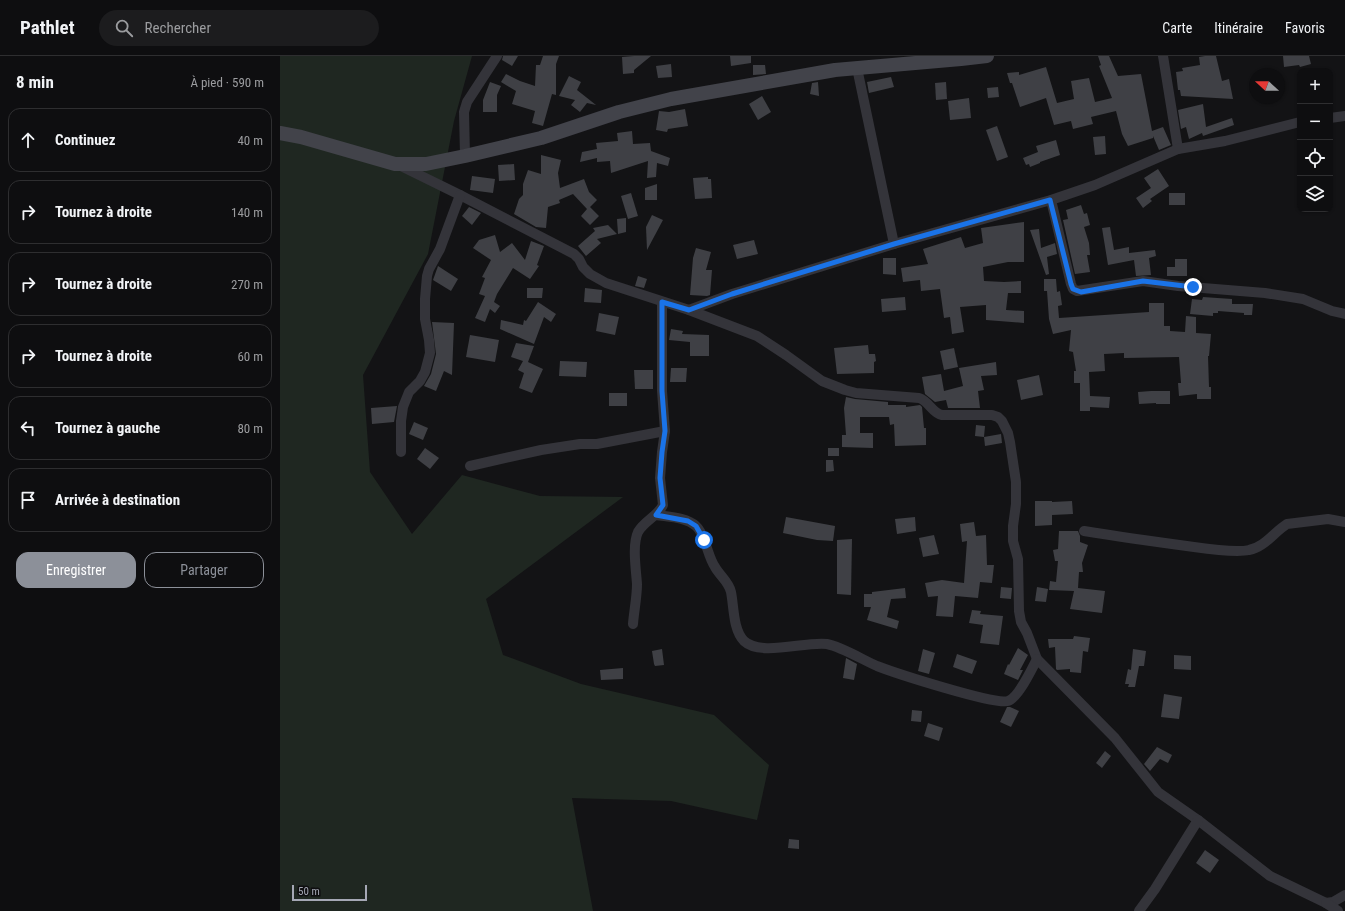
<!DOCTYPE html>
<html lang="fr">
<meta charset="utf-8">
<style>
body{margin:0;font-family:"Roboto Condensed",sans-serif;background:#1c1c1e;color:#f1f3f6}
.controls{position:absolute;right:12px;top:12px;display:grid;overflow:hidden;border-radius:8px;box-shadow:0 1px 3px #0004}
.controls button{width:36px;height:36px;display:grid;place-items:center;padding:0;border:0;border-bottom:1px solid #2e2e30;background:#0e0e10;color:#f1f3f6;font:20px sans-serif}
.compass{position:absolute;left:969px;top:12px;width:36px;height:36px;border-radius:50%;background:#0e0e10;box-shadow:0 1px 3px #0004;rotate:291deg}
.scale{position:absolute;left:12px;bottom:10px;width:75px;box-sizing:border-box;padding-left:4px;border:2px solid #a5a8b5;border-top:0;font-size:11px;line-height:14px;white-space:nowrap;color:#a5a8b5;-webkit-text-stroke:3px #0e0e10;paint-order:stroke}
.stop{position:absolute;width:12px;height:12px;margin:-9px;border:3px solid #1a73e8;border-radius:50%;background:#fff}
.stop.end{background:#1a73e8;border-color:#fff;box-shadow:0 1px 4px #0008}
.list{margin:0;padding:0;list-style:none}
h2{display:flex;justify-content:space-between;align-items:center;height:52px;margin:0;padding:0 16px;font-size:17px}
h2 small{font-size:13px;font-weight:400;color:#9b9c9f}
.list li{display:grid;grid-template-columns:26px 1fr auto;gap:12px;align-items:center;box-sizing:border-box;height:64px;margin:0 8px 8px;padding:0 8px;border:1px solid #2e2e30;border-radius:12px}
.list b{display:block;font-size:15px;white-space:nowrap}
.list em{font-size:13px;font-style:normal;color:#9b9c9f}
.actions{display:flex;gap:8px;padding:12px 16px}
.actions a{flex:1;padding:9px 0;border:1px solid #8c9099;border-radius:12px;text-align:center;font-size:14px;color:#8c9099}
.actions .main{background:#8c9099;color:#fff}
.icon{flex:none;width:22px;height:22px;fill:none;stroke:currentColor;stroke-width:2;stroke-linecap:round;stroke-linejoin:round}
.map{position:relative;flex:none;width:1065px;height:855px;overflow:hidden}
header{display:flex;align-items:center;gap:24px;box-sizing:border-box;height:56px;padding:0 20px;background:#0e0e10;border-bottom:1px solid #2e2e30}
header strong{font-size:19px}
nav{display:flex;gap:22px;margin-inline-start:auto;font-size:14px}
.search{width:280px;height:36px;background:#1c1c1e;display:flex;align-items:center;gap:10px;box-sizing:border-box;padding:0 14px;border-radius:22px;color:#9b9c9f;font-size:15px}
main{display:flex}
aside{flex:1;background:#0e0e10}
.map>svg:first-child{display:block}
.green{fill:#1f2721}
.building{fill:#3f4045}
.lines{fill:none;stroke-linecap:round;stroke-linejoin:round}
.street{stroke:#34343a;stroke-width:10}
.secondary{stroke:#42434a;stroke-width:14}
.route{stroke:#1a73e8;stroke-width:5}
</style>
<header>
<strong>Pathlet</strong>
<div class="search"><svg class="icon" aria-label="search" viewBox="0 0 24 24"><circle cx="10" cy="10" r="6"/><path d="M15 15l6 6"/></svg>Rechercher</div>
<nav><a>Carte</a><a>Itinéraire</a><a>Favoris</a></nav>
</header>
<main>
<aside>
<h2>8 min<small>À pied · 590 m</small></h2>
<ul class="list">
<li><svg class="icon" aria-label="ahead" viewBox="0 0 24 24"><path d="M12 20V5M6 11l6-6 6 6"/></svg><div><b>Continuez</b></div><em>40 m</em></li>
<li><svg class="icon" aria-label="right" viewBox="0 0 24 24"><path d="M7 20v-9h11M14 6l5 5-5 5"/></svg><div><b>Tournez à droite</b></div><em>140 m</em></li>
<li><svg class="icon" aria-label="right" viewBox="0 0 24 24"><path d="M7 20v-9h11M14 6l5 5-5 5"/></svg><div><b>Tournez à droite</b></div><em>270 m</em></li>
<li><svg class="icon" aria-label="right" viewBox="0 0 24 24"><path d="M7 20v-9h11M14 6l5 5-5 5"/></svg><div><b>Tournez à droite</b></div><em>60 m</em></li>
<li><svg class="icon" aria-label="left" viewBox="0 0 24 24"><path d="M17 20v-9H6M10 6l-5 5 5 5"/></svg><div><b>Tournez à gauche</b></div><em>80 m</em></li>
<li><svg class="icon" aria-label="arrive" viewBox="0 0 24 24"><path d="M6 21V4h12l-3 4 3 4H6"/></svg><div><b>Arrivée à destination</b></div></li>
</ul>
<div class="actions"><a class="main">Enregistrer</a><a>Partager</a></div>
</aside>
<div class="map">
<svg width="1065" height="855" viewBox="0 0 1065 855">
<rect width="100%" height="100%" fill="#131315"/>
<path class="green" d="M0,0H192L174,65L148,198L83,319L90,416L132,478L182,419L260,440L343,441L206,543L223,599L301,628L434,659L489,709L477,764L391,745L292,742L313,855H0Z"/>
<g class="building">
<path d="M223,0H238L232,10L222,4Z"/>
<path d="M263,0H279L276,8V39L272,38L263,70L252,67L255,55L232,48L236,35L221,26L226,18L240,25L255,30L256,9H260Z"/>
<path d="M354,0H371L354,14V17L343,18L342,1Z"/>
<path d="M450,0H471V7L451,10Z"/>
<path d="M818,0H829L838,20L861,18L872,75L883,71L891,89L879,94L873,80V82L848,90L842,78L836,55L811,61L813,68L793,73L791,65L774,69L766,42L740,51L732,27H730L727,17L739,16V19L766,11L777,47L794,43L791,25L809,22L815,46L832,42L819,10L821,9Z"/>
<path d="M925,0H936L942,25L949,23L953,43L901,40L900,34H898L896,16L903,15L902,12L920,9L919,1Z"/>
<path d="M1003,0H1029L1031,8L1020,11L1019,9L1004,11Z"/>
<path d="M391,8L392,21L378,22L376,10Z"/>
<path d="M473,9H485L486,18L473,19Z"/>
<path d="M289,20L301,26L297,34L316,49L307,47L300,56L291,49L295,44L279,40Z"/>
<path d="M611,21L614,31L589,37L587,26Z"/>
<path d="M210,26L221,30L217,39V56H203V44Z"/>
<path d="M538,26L539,40L530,38L532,27Z"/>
<path d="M666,26L667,43L656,44L655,27Z"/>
<path d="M718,31L719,41L708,42L707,32Z"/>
<path d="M482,40L491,56L478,64L469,48Z"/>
<path d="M689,42L691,62L670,64L668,45Z"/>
<path d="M923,48L926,71L952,62L954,69L923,80L922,77L909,83L906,71L901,73L898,54Z"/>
<path d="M405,53L408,70L388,73L387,76L376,74L379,55L389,56Z"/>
<path d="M717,70L728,101L717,105L706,74Z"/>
<path d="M352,75L353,88L370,87L371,95L390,102L388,110L377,107L376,121L367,122L368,105L331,117L330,105L317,106V102L300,106L302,96L317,93L316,87L338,85L337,77Z"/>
<path d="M825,80L826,98L815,99L813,81Z"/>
<path d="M776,84L780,99L760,106V107L750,111L749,108L746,109L743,102L758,96L756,90Z"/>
<path d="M261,99L281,104L278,117L280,132L304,123L309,136L317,144L310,151L319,160L310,169L301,160L307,153L293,138L279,144L280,147L268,151L266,172L256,171L234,158L239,143L243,139V128L248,114L261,118Z"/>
<path d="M234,108L235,124L219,125L218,109Z"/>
<path d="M878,113L889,130L870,143L872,145L863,152L856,142L871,132L864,122Z"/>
<path d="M192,120L215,123L213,137L190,134Z"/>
<path d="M428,121V123H431L432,142L415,143L413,122Z"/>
<path d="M377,128V144H365V132Z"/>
<path d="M351,137L358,160L348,163L341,140Z"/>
<rect x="889" y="137" width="16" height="12"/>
<path d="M801,149L804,158L807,157L810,169L804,171L809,187L810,199H807L810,216L795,218L783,164L788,163L786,154Z"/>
<path d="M189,151L201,157L192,169L182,160Z"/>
<path d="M372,159L383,164L367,194L366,171Z"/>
<path d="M346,162V176L338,178L337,163Z"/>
<path d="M744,166V206H728L703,211L704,225L724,226L741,225V237H728L726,254L744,255V267L706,264V249L680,251L684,276L672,278L670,261L664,262L660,233L641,235L640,224L623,226L621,212L648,208L643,193L681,181L685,192L703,187L701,172Z"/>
<path d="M328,169L337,178L317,183L321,187L306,200L298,190L315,175L313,172Z"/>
<path d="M830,171L834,194L849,191V197L875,194L876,200L869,202L871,219L856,220L854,204L828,209L822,172Z"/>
<path d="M759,173L761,192L775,187L777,198L767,201L769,218L766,219L750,174Z"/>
<path d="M215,179L220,196L232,187L245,204L251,185L264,190L257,209L259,210L250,223L233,212L217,238L214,246L220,250L215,257L210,253L205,266L195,262L205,240L199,238L205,222L202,221L211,204L193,192L199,184Z"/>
<path d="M474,184L478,198L457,203L453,189Z"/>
<path d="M416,192L431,196L426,214H432L430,239L427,240L410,239L413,202Z"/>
<path d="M603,202H616V219L603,218Z"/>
<path d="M895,203H907V220H887V211H895Z"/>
<path d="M158,210L178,223L171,235L153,224Z"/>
<path d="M358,220L367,223L364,232L355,230Z"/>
<path d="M764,223H776L777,236L780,235L782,249L778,250L779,262L869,256V247H884V270H890V275L905,276L906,260L916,261V277L931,278L929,300H928L929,331H931V343H917V338L899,340L898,327H901L899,301L844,302V297L824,298L825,315L809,316L810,340L830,341L829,352L810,351V355H800V327H794V315H796L793,296L789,295L791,274L773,278L769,263L767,235H764Z"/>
<path d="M247,232H263L262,242H247Z"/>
<path d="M305,232L322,234L321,247L304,246Z"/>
<path d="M625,241L626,254L602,256L601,243Z"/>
<path d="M923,241L952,243V248H973L972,259H964V257L938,255V257H933V260L910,258L912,243L922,244Z"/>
<path d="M258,246L276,258L271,266L264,261L254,288L220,273L221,264L243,269L244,264L246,265Z"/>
<path d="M319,257L339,261L335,279L316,275Z"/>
<path d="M152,266L174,267L172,319L164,315L156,335L144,330L151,318L156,298Z"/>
<path d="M391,273L403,275L402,278L429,279V300H410V286L389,284Z"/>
<path d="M190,279L219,284L215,306L186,301Z"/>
<path d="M236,287L254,290L248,306L263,313L252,337L239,332L244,317L238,314L243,305L231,301Z"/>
<path d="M588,289L589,298H595L596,305L594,306V317L557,318L554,292Z"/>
<path d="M674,292L678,311L664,314L660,295Z"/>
<path d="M280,305L307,306L306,321L279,320Z"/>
<path d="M716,306L717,319L701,320L704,334L698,335L700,352H668L666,344L655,346L645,338L642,321L661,318L664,335L683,330L679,312Z"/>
<path d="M391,312H407L406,326H390Z"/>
<path d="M354,314H373V333H355Z"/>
<path d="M759,319L763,339L741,344L737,324Z"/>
<path d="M871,335H890V348H876V347L859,348L858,336Z"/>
<rect x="329" y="337" width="18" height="13"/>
<path d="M566,341L575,343L608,346V349H626V351L640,349L642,351L644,372H646V389L615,390L614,368L610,369L609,361H580V377H593V392L562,391V379H566L564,352Z"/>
<path d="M117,350L114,366L92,368L91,352Z"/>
<path d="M134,366L148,372L143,384L129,378Z"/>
<path d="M696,369L705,370L704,381L695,380Z"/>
<path d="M721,378L722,387L705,390L704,381Z"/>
<path d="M145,392L159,402L150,413L137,403Z"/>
<rect x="548" y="392" width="11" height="8"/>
<path d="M546,404H553L554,415L546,416Z"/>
<path d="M755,445H772V446L792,445L793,458L772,459V469L755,470Z"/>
<path d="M506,461L555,470L553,485L537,484L503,477Z"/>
<path d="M635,461L636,475L617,478L615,463Z"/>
<path d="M694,466L696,480L706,479L707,509H714L712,527L700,526L698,542L675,540L673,561L656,560L658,540L648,541L645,527L662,524L684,527L687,485L682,486L680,468Z"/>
<path d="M779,475H798L800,480V486L808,489L802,507L803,516H799L798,532L825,535L822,557L790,553L794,535L769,534L770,525L776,526L778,505H775L773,494L778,493Z"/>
<path d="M654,479L659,498L643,501L639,482Z"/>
<path d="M572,483L571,539L557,538V484Z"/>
<path d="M721,531L732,532L731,543L720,542Z"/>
<path d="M757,531L768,533L766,546L755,545Z"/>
<path d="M625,532L626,542L611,543L607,561L619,565L617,573L587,564L591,551H584V538H592V536Z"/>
<path d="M692,554L701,555L700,558L723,560L719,589L700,587L703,569L689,567Z"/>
<path d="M794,580L810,582L808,596L803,595L801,617L790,616V613L777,614L776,613L775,591L769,592L768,583H793Z"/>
<path d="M738,592L748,599L740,614H743L738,624L724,618L728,608L729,609Z"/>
<path d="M382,593L384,609L375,610L374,608L372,595Z"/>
<path d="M643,593L655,597L649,618L638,615Z"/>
<path d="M853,593L866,595L864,610H859L855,631H848L849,628H845L848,613L851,614Z"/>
<path d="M677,598L697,605L692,618L673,611Z"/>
<path d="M894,599L911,600V614L894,613Z"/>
<path d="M566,602L577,608L574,624L563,622Z"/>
<path d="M343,612V623L321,624L320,614Z"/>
<path d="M884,638L902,641L899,663L881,661Z"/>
<path d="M727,651H730L739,655L731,671L720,666Z"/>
<path d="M632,654L642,655L641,666L631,665Z"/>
<path d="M648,667L663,672L659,685L644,680Z"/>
<path d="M877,691L892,699L888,707L880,703L870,715L864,708Z"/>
<path d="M825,695L831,700L822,712L816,707Z"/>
<path d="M509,783L519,784V793L508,792Z"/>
<path d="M925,794L939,804L930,817L916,807Z"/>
</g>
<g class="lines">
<g class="street">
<path d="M883,0L898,93"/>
<path d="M577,12L614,188"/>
<path d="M1050,62L1065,60"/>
<path d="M185,100L184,56L187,46L217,0"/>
<path d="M119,109L180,139L294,198L299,203L303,211L310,218L326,227L409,254L477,280L506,299L542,325L565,334L576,337L639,342C649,345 652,357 662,359H712L718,361L722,365L728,377L730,386L736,426V448L733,470V485L738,503L739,555L741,566L747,577L757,603L835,682L878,736L918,764L990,820L1046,847L1053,846L1065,839"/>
<path d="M771,144L791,228L793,233L797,235L863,225L898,230L985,237L1023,243L1052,255L1065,258"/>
<path d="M409,254L452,238L614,188L771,144L815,129L898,93L945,85L1020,66"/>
<path d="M121,396V365L123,351L129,336L140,325L145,316L150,297L149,284L145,263V243L147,220L149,213L160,193L180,139"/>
<path d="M190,410L261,394L300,388H317L385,375"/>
<path d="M376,459C389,461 406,461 416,470C422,475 424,485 427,492C429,498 431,505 435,511C440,520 449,526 451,536C454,551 453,574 464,585C481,601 525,585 547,588C562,591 583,604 597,610C615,617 714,649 728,645C738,642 752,613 757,603"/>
<path d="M804,475C841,481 877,486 914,491C928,493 956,497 969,494C985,491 994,476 1007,468L1048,463L1065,466"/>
<path d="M353,568C354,555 357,541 357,528C356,513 352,489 358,476C364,465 378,460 383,449L380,422L382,396L385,375L382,335V246"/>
<path d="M1046,847L1058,855"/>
<path d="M859,855L875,833L918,764"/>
</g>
<path class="secondary" d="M0,77L21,81L115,108H146L185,100L261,82L339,56L391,43L555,14L681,3L707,0"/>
</g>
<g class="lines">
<path class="route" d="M424,484L416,470L408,465L376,459L383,449L380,422L382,396L385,375L382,335V246L409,254L452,238L614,188L770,144L791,228L793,233L801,236L863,225L913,231"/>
</g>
</svg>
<div class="controls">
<button>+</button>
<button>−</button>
<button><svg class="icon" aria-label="locate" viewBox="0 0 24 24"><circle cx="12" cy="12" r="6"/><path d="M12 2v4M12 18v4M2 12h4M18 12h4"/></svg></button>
<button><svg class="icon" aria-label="layers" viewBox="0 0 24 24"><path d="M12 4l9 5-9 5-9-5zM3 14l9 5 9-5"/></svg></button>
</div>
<svg class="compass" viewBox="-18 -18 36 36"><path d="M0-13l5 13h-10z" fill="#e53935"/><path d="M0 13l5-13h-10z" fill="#9b9c9f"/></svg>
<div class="scale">50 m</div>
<div class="stop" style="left:424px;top:484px"></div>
<div class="stop end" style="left:913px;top:231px"></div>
</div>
</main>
